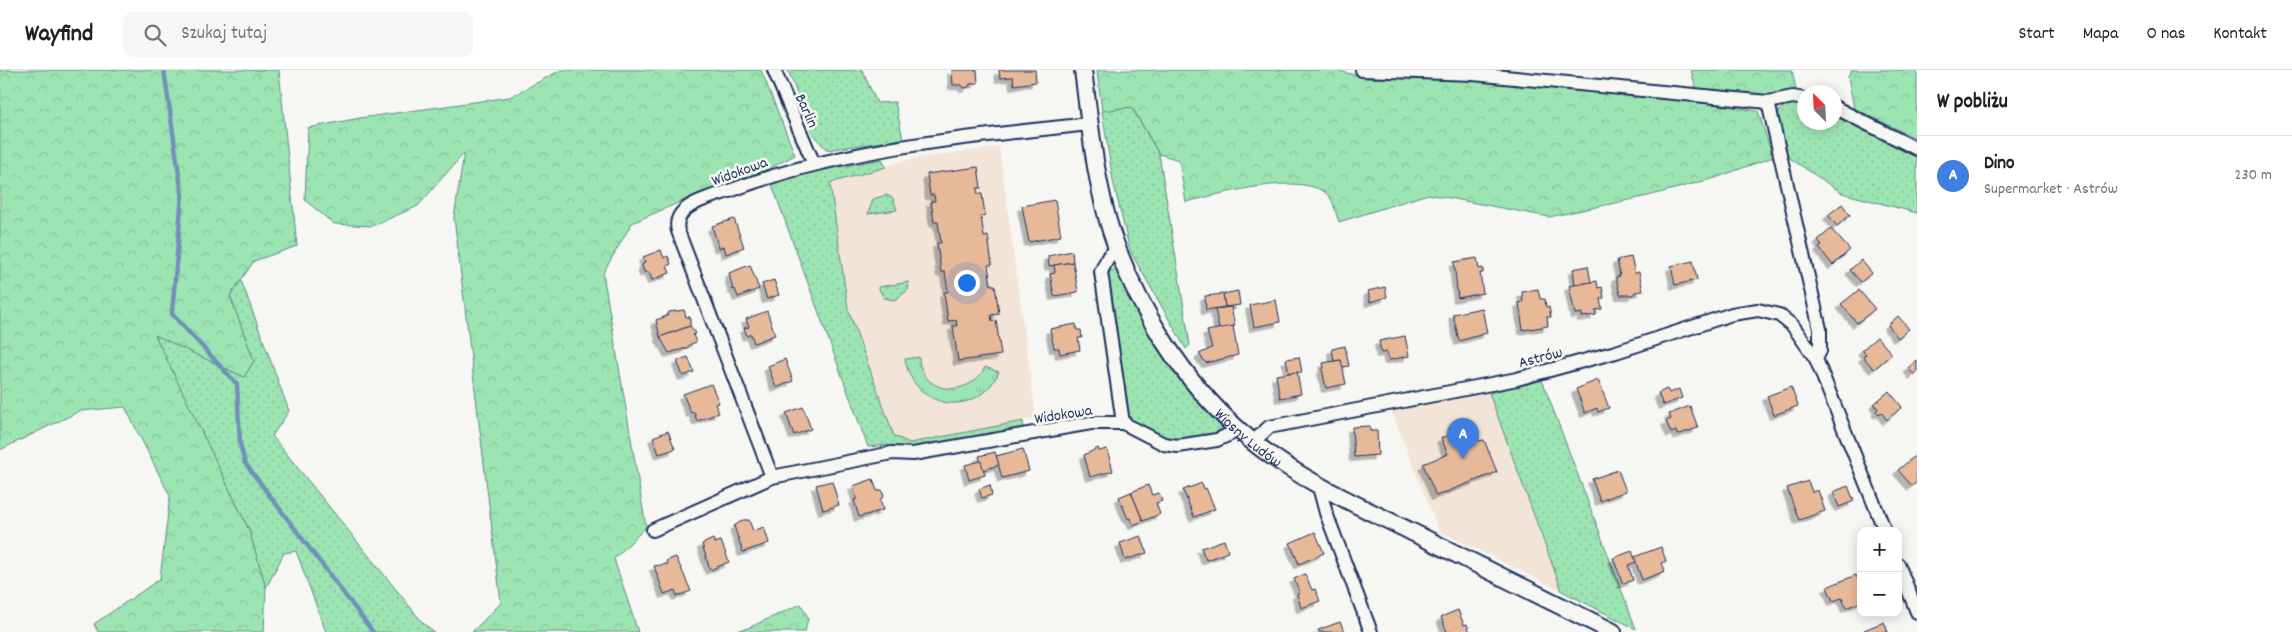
<!DOCTYPE html>
<html lang="pl">
<meta charset="utf-8">
<style>
body{margin:0;font-family:Dekko,sans-serif;background:#f6f6f6;color:#202124}
.controls{position:absolute;right:15px;bottom:15px;display:grid;overflow:hidden;border-radius:10px;box-shadow:0 2px 12px #0003}
.controls button{width:45px;height:45px;display:grid;place-items:center;padding:0;border:0;border-bottom:1px solid #e0e0e0;background:#fff;color:#202124;font:25px sans-serif}
.compass{position:absolute;left:1797px;top:15px;width:45px;height:45px;border-radius:50%;background:#fff;box-shadow:0 2px 12px #0003;rotate:336deg}
.you{position:absolute;left:966px;top:212px;width:18px;height:18px;margin:-12px;border:4px solid #fff;border-radius:50%;background:#1a73e8;box-shadow:0 0 0 8px #1a73e833}
.badge{display:grid;place-items:center;width:32px;height:32px;border-radius:50%;background:#0f766e;color:#fff;font-size:16px;font-weight:700}
.pin{position:absolute;translate:-50% -41px;filter:drop-shadow(0 1px 2px #0008)}
.pin::after{content:'';position:absolute;top:26px;width:18px;height:15px;background:inherit;clip-path:polygon(0 0,100% 0,50% 100%)}
.list{margin:0;padding:0;list-style:none}
h2{display:flex;justify-content:space-between;align-items:center;height:65px;margin:0;padding:0 20px;font-size:21px}
h2 small{font-size:16px;font-weight:400;color:#757577}
.list li{display:grid;grid-template-columns:32px 1fr auto;gap:15px;align-items:center;box-sizing:border-box;height:80px;padding:0 20px;border-top:1px solid #e0e0e0}
.list b{display:block;font-size:19px;white-space:nowrap}
.list p{margin:0;font-size:16px;white-space:nowrap;color:#757577}
.list em{font-size:16px;font-style:normal;color:#757577}
.icon{flex:none;width:28px;height:28px;fill:none;stroke:currentColor;stroke-width:2;stroke-linecap:round;stroke-linejoin:round}
.map{position:relative;flex:none;width:1917px;height:562px;overflow:hidden}
header{display:flex;align-items:center;gap:30px;box-sizing:border-box;height:70px;padding:0 25px;background:#fff;border-bottom:1px solid #e0e0e0}
header strong{font-size:24px}
nav{display:flex;gap:28px;margin-inline-start:auto;font-size:18px}
.search{width:350px;height:45px;background:#f6f6f6;display:flex;align-items:center;gap:12px;box-sizing:border-box;padding:0 18px;border-radius:10px;color:#757577;font-size:19px}
main{display:flex}
aside{flex:1;background:#fff}
.map>svg:first-child{display:block}
.built{fill:#f2e4d7}
.grass{fill:url(#grass-dots);stroke:#5c8a88}
.forest{fill:url(#forest-crowns);stroke:#5c8a88}
.park{fill:url(#park-tufts);stroke:#5c8a88}
.lines{fill:none;stroke-linecap:round;stroke-linejoin:round}
.stream{stroke:#7291b9;stroke-width:4.5}
.building{fill:#e8b999;stroke:#1b2f5e;filter:url(#shadow)}
.minor-casing{stroke:#1b2f5e;stroke-width:16}
.tertiary-casing{stroke:#1b2f5e;stroke-width:20}
.minor{stroke:#f6f6f2;stroke-width:12}
.tertiary{stroke:#f6f6f2;stroke-width:16}
.labels{text-anchor:middle;stroke-width:5;stroke-linejoin:round;paint-order:stroke}
.street-label{font-size:16px;fill:#1b2f5e;stroke:#f6f6f2}
</style>
<header>
<strong>Wayfind</strong>
<div class="search"><svg class="icon" aria-label="search" viewBox="0 0 24 24"><circle cx="10" cy="10" r="6"/><path d="M15 15l6 6"/></svg>Szukaj tutaj</div>
<nav><a>Start</a><a>Mapa</a><a>O nas</a><a>Kontakt</a></nav>
</header>
<main>
<div class="map">
<svg width="1917" height="562" viewBox="0 0 1917 562">
<defs>
<pattern id="grass-dots" width="8" height="8" patternUnits="userSpaceOnUse" patternTransform="scale(1.25)"><rect width="8" height="8" fill="#9ce4b2"/><path d="M2 2h.1M6 6h.1" fill="none" stroke="#86c49c" stroke-width="1.8" stroke-linecap="round"/></pattern>
<pattern id="forest-crowns" width="20" height="18" patternUnits="userSpaceOnUse" patternTransform="scale(1.25)"><rect width="20" height="18" fill="#9ce4b2"/><path d="M2 6a3 3 0 1 1 6 0M12 15a3 3 0 1 1 6 0" fill="none" stroke="#86c49c"/></pattern>
<pattern id="park-tufts" width="24" height="20" patternUnits="userSpaceOnUse" patternTransform="scale(1.25)"><rect width="24" height="20" fill="#9ce4b2"/><path d="M3 7l-1-3M5 7V3M7 7l1-3M15 17l-1-3M17 17v-4M19 17l1-3" fill="none" stroke="#86c49c"/></pattern>
<filter id="shadow"><feDropShadow dx="-4.5" dy="4.5" stdDeviation="0" flood-color="#0004"/></filter>
</defs>
<rect width="100%" height="100%" fill="#f6f6f2"/>
<filter id="ink" filterUnits="userSpaceOnUse"><feTurbulence type="fractalNoise" baseFrequency=".02" numOctaves="2"/><feDisplacementMap in="SourceGraphic" scale="10" xChannelSelector="R" yChannelSelector="G"/><feConvolveMatrix kernelMatrix="1 2 1 2 8 2 1 2 1" color-interpolation-filters="sRGB"/></filter>
<g filter="url(#ink)">
<g class="built">
<path d="M999,77L1036,348L910,373L894,366L848,239L830,113L910,89Z"/>
<path d="M1489,323L1562,521L1439,461L1391,340Z"/>
</g>
<g class="grass">
<path d="M788,0H862L877,33L895,32L903,69L827,80L813,65Z"/>
<path d="M1798,33L1804,34V52H1834L1835,44L1917,86V143L1842,123L1782,83C1778,59 1765,36 1798,33Z"/>
<path d="M1131,36L1159,84L1190,275L1186,279L1130,181L1113,111L1102,41Z"/>
<path d="M882,89L886,97L830,113L848,239L894,366L910,373L1023,351L1024,360L917,379L887,375L868,377L772,115L789,107Z"/>
<path d="M886,125L893,128L897,140L868,144L873,129Z"/>
<path d="M1112,200L1119,201L1142,249L1182,311L1222,357L1213,367L1165,370L1128,350L1107,204Z"/>
<path d="M241,210L289,341L272,366L423,553L434,562H326L296,481L284,483L266,518L249,460L154,264L244,307L254,291L230,226Z"/>
<path d="M909,212L908,220L895,230L884,228L878,217Z"/>
<path d="M1542,310L1636,559L1562,521L1489,323Z"/>
</g>
<g class="forest">
<path d="M0,0H279L297,176L254,191L230,226L254,291L244,307L155,265L249,460L266,518L264,562H98L94,554L160,509L170,426L125,337L80,341L0,380Z"/>
<path d="M561,0H761L795,85L768,99L687,129L632,153L603,203L646,457L614,489L638,562H472L501,533L454,148L464,83L418,136L372,156L334,154L305,130L308,58L360,48L510,27Z"/>
<path d="M1097,0H1335L1367,8L1469,10L1635,22L1758,41L1773,87L1715,108L1648,126L1549,147L1428,124L1339,152C1336,145 1334,132 1329,126C1305,99 1217,125 1186,132L1179,90L1159,84L1132,37L1102,41Z"/>
<path d="M1691,0H1792L1796,20L1764,26L1697,22Z"/>
<path d="M1852,0H1917V69L1854,38L1848,7Z"/>
<path d="M801,534L808,548L805,562H731L748,558Z"/>
</g>
<path class="park" d="M919,287C920,325 970,329 985,297L999,302C977,350 913,340 905,289Z"/>
<g class="lines">
<path class="stream" d="M164,0L182,125L172,244L237,314L240,374L245,393L373,562"/>
</g>
<g class="building">
<path d="M952,0H977L978,13L970,14L969,17L964,18L962,15H953Z"/>
<path d="M999,0H1035L1036,12L1014,15L1013,7L1000,8Z"/>
<path d="M978,97L981,118H977L978,124H982L985,145L981,146L984,167L988,166L992,195H988L991,215H995L999,244L991,245L992,251L996,250L1001,285L958,291L953,256H957L956,250L948,251L944,222H948L945,202H941L937,173H941L938,152H934L931,131H935L934,125H930L927,104Z"/>
<path d="M1055,130L1061,166L1029,172L1022,136Z"/>
<path d="M1842,134L1850,145L1837,156L1828,145Z"/>
<path d="M734,149L744,177L726,184L724,176L719,178L712,156Z"/>
<path d="M1831,159L1850,180L1833,195L1819,178L1822,175L1818,170Z"/>
<path d="M661,180L664,188L668,186L671,194L667,196L670,203L652,210L649,202H644L642,195L645,192L643,187Z"/>
<path d="M1072,181L1073,192L1049,196L1048,186Z"/>
<path d="M1631,187L1635,203L1639,202L1643,221L1635,222L1633,225H1620L1616,207L1620,206L1617,190Z"/>
<path d="M1477,188L1479,199L1483,198V203H1480L1483,223L1458,228L1454,192Z"/>
<path d="M1861,190L1872,203L1861,212L1850,200Z"/>
<path d="M1693,191L1697,210L1675,215L1671,196Z"/>
<path d="M1073,192L1078,222L1054,226L1050,204L1055,203L1054,195Z"/>
<path d="M750,195L759,219L738,227L735,219L733,220L729,203Z"/>
<path d="M1588,196L1591,212L1575,215L1573,199Z"/>
<path d="M774,210L779,225L767,229L762,214Z"/>
<path d="M1597,211L1598,218L1602,217L1604,228L1600,229L1602,239L1595,240L1596,245L1582,247V243L1575,244L1569,216Z"/>
<path d="M1385,217L1387,227L1370,232L1368,221Z"/>
<path d="M1538,219L1540,229H1545L1546,237H1549L1551,247H1547L1548,256L1523,260L1519,233L1523,232L1522,222Z"/>
<path d="M1859,220L1875,239L1857,253L1841,234Z"/>
<path d="M1238,221L1240,235L1225,237L1223,224Z"/>
<path d="M1223,224L1225,237L1206,240L1205,226Z"/>
<path d="M1276,230L1280,252L1254,257L1250,235Z"/>
<path d="M1231,237L1235,256L1219,259L1215,239Z"/>
<path d="M1482,238L1487,263L1459,271L1453,244Z"/>
<path d="M684,240L686,247H690V256L660,267L656,250L667,246L669,242Z"/>
<path d="M767,241L775,265L754,273L751,264L747,266L744,258L749,257L746,249Z"/>
<path d="M1898,246L1909,259L1898,268L1888,255Z"/>
<path d="M1076,254L1077,260H1081L1082,268H1078L1080,280L1060,284L1059,278H1054L1050,259Z"/>
<path d="M690,256L696,263L693,265L696,272L689,275L687,278L669,283L660,267Z"/>
<path d="M1233,256L1238,285L1206,293L1199,284L1212,278L1207,261Z"/>
<path d="M1405,266L1409,286L1389,290L1387,282L1381,283L1379,271Z"/>
<path d="M1877,267L1892,284L1874,299L1863,287L1866,284L1862,280Z"/>
<path d="M1345,276L1349,296L1342,297L1341,290L1334,291L1332,279Z"/>
<path d="M688,287L694,302L683,306L677,291Z"/>
<path d="M1299,287L1302,302L1289,303L1286,289Z"/>
<path d="M785,289L793,311L776,318L768,296Z"/>
<path d="M1341,290L1346,314L1326,318L1322,299L1324,298L1323,293Z"/>
<path d="M1917,290V302L1914,305L1908,298Z"/>
<path d="M1297,302L1301,324L1280,328L1276,305Z"/>
<path d="M1598,310L1609,338L1598,342L1597,338L1585,343L1576,319Z"/>
<path d="M711,314L719,333L715,334L719,343L697,351L694,342L691,343L683,324Z"/>
<path d="M1791,317L1798,336L1774,345L1767,326Z"/>
<path d="M1667,319L1669,323L1679,319L1682,328L1663,335L1658,323Z"/>
<path d="M1889,321L1902,337L1887,350L1881,342L1879,344L1876,341L1878,339L1874,334Z"/>
<path d="M1690,336L1698,358L1677,365L1676,361L1671,363L1666,351L1671,349L1669,344Z"/>
<path d="M803,337L811,359L794,365L786,343Z"/>
<path d="M1473,355L1479,371L1484,370L1497,402L1436,426L1423,394L1448,384L1441,368Z"/>
<path d="M1370,356V361H1377L1378,385L1354,387L1352,357Z"/>
<path d="M668,361L675,379L659,384L653,367Z"/>
<path d="M1098,378L1099,381L1107,379L1113,401L1090,407L1084,385Z"/>
<path d="M1023,379L1029,401L1002,408L996,386Z"/>
<path d="M995,382L999,395L983,400L979,386Z"/>
<path d="M1916,385L1917,412L1912,416L1898,400Z"/>
<path d="M981,391L985,405L969,410L965,395Z"/>
<path d="M1618,400L1626,421L1600,431L1592,409Z"/>
<path d="M873,409L877,421L882,420L884,427L880,429L883,440L859,447L854,430L857,429L853,416Z"/>
<path d="M832,411L839,435L823,440L816,415Z"/>
<path d="M1808,411L1812,422L1818,420L1825,441L1799,450L1787,418Z"/>
<path d="M1202,413L1204,419L1206,418L1215,439L1194,447L1183,420Z"/>
<path d="M990,415L992,425L982,428L979,419Z"/>
<path d="M1148,415L1152,425L1159,423L1162,431L1156,433L1160,444L1143,451L1131,422Z"/>
<path d="M1848,416L1854,431L1839,437L1833,422Z"/>
<path d="M1131,422L1143,451L1133,455L1130,448L1128,449L1119,427Z"/>
<path d="M743,450H749L753,461L764,457L769,473L743,482L734,456Z"/>
<path d="M1315,462L1324,483L1299,494L1290,473Z"/>
<path d="M1141,466L1147,483L1125,490L1120,473Z"/>
<path d="M713,469L715,473L721,471L729,492L710,500L702,474Z"/>
<path d="M1224,470L1228,482L1206,490L1201,478Z"/>
<path d="M1661,477L1666,491L1662,493L1665,501L1642,510L1634,487Z"/>
<path d="M1632,481L1636,492L1628,495L1633,510L1623,514L1613,488Z"/>
<path d="M676,487L691,521L677,526L675,520L664,524L654,496L668,494L666,491Z"/>
<path d="M1305,504L1312,520L1315,519L1320,531L1301,538L1297,524L1300,523L1294,509Z"/>
<path d="M1856,505L1861,516V532L1846,538L1842,528L1833,531L1827,517Z"/>
<path d="M1458,540L1464,555L1467,554L1470,562H1447L1441,547Z"/>
<path d="M1340,552L1345,562H1319L1318,560Z"/>
<path d="M1884,552L1888,562H1865L1864,560Z"/>
</g>
<g class="lines">
<g class="minor-casing">
<g id="minor">
<path d="M774,0L814,94"/>
<path d="M1362,0L1473,4L1768,32L1793,27L1804,29"/>
<path d="M1768,32L1820,259V281L1816,289L1885,461"/>
<path d="M1834,37L1917,79"/>
<path d="M1118,178L1108,187L1101,202L1123,353"/>
<path d="M1253,372L1269,357L1517,309L1616,282L1732,244L1758,240L1779,245L1793,256L1816,289"/>
<path d="M772,407L678,161C671,134 713,127 732,120C847,77 969,67 1090,54"/>
<path d="M1318,413L1326,443L1371,562"/>
<path d="M653,460L772,407L892,383L913,384L1091,353H1123L1164,374L1178,376L1217,370L1239,360"/>
<path d="M1898,494L1917,542"/>
</g>
</g>
<g class="tertiary-casing">
<g id="tertiary">
<path id="s1" d="M1083,0C1090,54 1095,112 1112,164C1137,237 1182,310 1240,361C1289,405 1353,433 1412,462C1479,495 1546,529 1613,562"/>
</g>
</g>
<use href="#minor" class="minor"/>
<use href="#tertiary" class="tertiary"/>
</g>
</g>
<g class="labels">
<g class="street-label">
<text transform="translate(808 40) rotate(66)" y="6">Barlin</text>
<text transform="translate(739 100) rotate(-20)" y="6">Widokowa</text>
<text transform="translate(1540 286) rotate(-15)" y="6">Astrów</text>
<text transform="translate(1063 343) rotate(-9)" y="6">Widokowa</text>
<text dy="6" stroke="none"><textPath href="#s1" startOffset="415">Wiosny Ludów</textPath></text>
</g>
</g>
</svg>
<div class="controls">
<button>+</button>
<button>−</button>
</div>
<svg class="compass" viewBox="-18 -18 36 36"><path d="M0-13l5 13h-10z" fill="#e53935"/><path d="M0 13l5-13h-10z" fill="#757577"/></svg>
<div class="you"></div>
<div class="pin badge" style="left:1463px;top:389px;background:#3f7fe0">A</div>
</div>
<aside>
<h2>W pobliżu<small></small></h2>
<ul class="list">
<li><span class="badge" style="background:#3f7fe0">A</span><div><b>Dino</b><p>Supermarket · Astrów</p></div><em>230 m</em></li>
</ul>
</aside>
</main>
